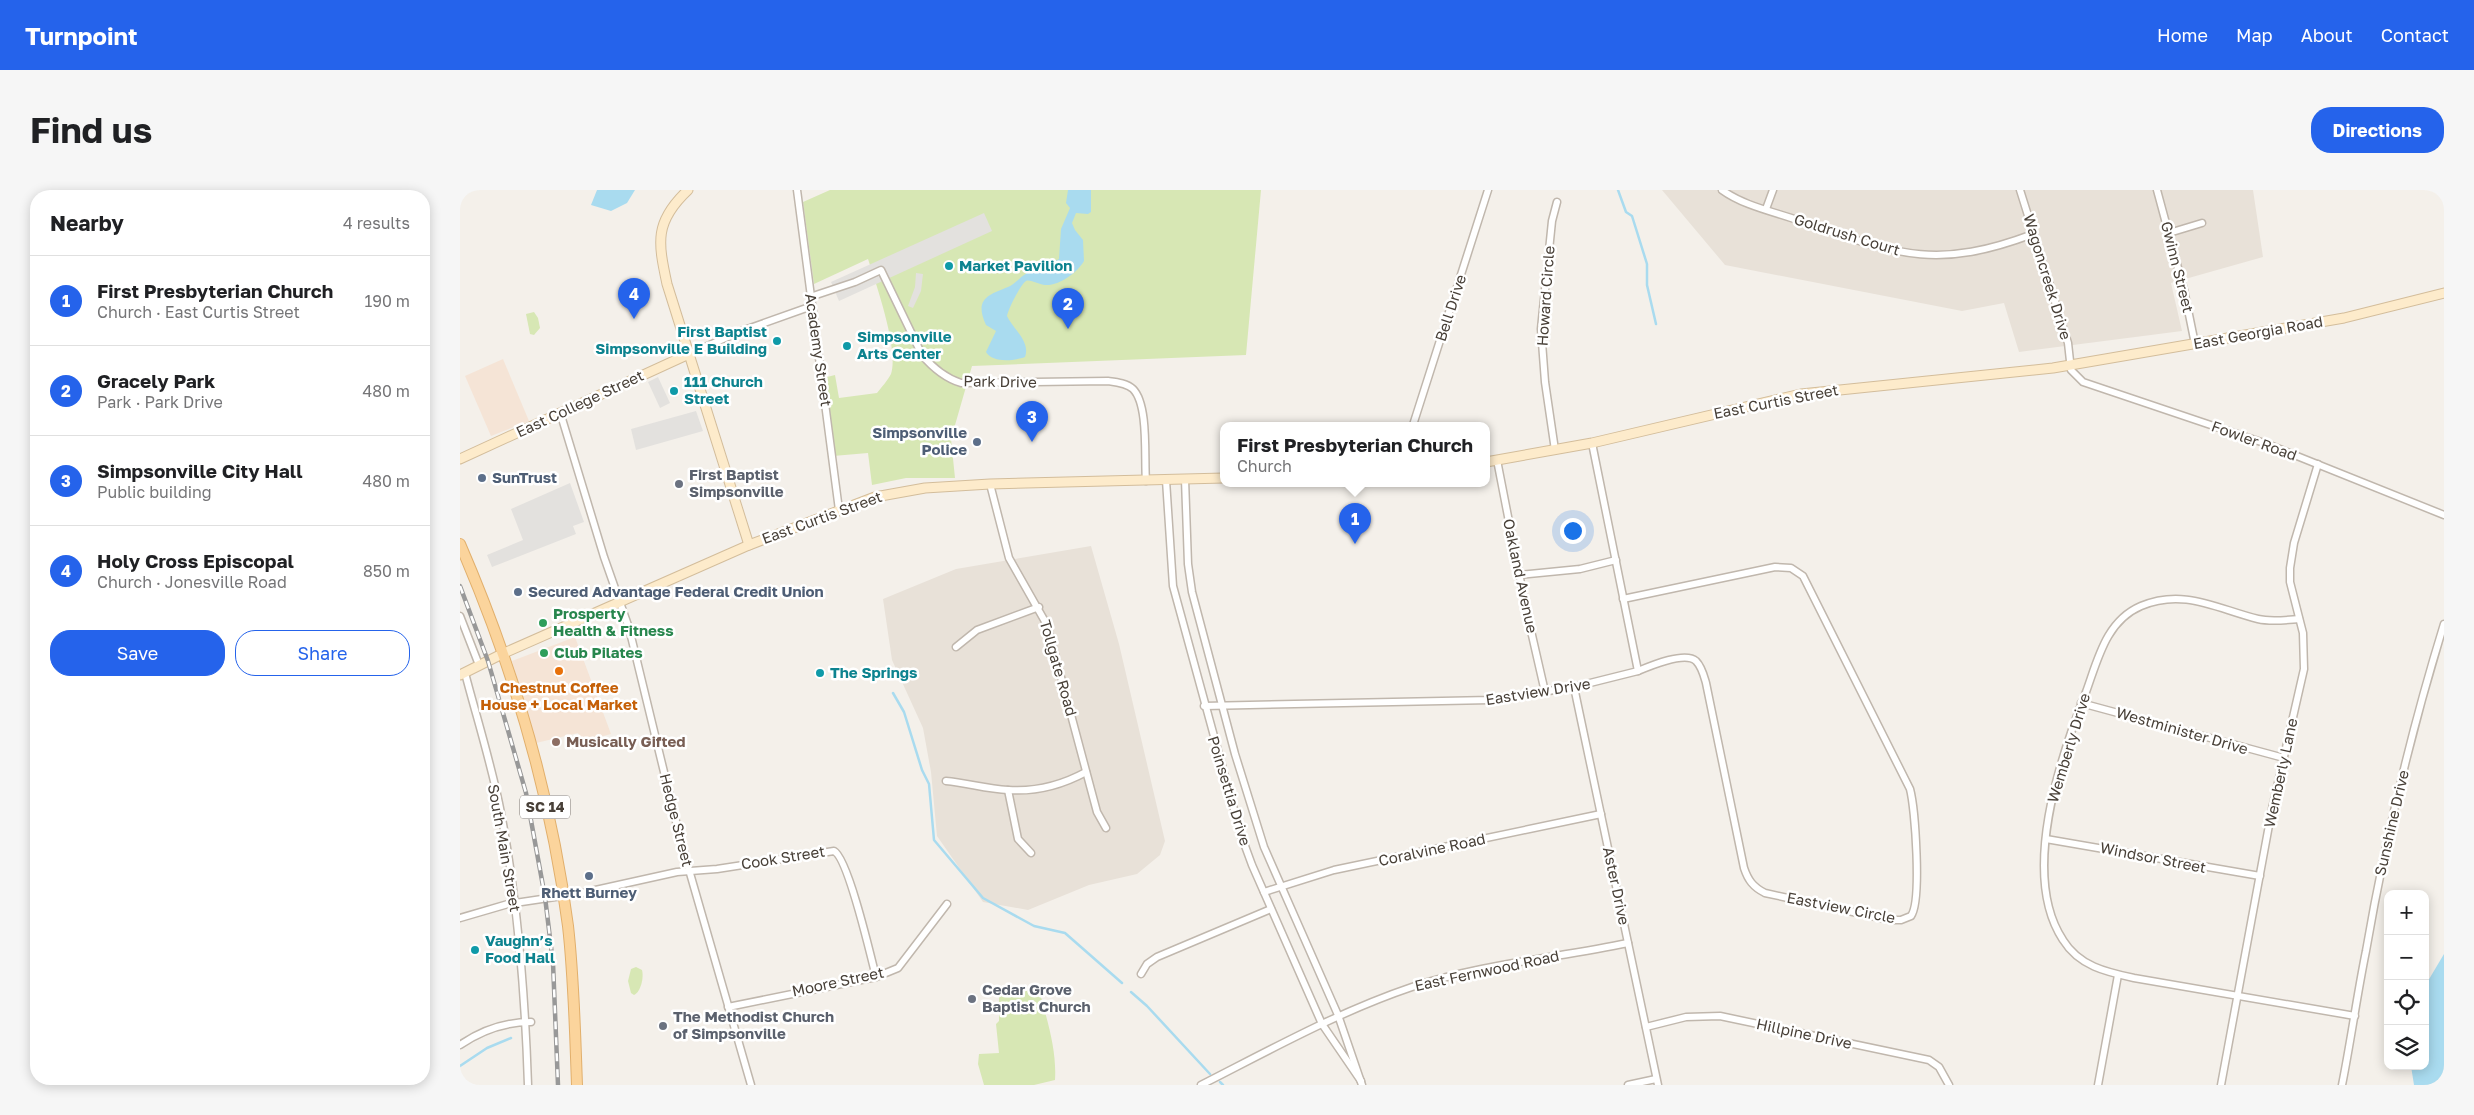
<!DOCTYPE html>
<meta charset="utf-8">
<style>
body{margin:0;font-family:"Golos Text",sans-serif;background:#f6f6f6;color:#202124}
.controls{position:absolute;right:15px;bottom:15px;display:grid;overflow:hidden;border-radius:10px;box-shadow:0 2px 12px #0003}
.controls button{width:45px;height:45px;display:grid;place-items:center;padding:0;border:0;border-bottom:1px solid #e0e0e0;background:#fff;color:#202124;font:25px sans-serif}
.you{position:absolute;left:1112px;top:340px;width:18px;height:18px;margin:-12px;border:4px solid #fff;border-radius:50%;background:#1a73e8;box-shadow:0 0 0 8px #1a73e833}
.badge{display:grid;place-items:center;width:32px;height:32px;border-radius:50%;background:#2563eb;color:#fff;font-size:16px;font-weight:700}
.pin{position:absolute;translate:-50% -41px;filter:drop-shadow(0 1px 2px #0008)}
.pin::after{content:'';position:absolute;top:26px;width:18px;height:15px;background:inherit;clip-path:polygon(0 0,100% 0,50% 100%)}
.popup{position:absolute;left:760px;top:232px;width:270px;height:65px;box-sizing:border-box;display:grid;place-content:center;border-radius:10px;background:#fff;filter:drop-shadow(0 1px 4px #0005);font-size:16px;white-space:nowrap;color:#757577}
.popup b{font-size:19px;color:#202124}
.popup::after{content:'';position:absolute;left:50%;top:100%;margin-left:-10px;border:10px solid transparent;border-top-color:#fff}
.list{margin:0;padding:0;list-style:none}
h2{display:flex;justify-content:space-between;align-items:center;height:65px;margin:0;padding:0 20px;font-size:21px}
h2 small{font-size:16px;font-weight:400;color:#757577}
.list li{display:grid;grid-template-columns:32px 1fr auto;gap:15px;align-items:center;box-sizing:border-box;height:90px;padding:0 20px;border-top:1px solid #e0e0e0}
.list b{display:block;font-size:19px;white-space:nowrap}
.list p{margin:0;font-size:16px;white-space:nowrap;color:#757577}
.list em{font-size:16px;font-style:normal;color:#757577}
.actions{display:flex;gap:10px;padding:15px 20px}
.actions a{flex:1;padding:11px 0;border:1px solid #2563eb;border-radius:20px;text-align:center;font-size:18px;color:#2563eb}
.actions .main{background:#2563eb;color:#fff}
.icon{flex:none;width:28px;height:28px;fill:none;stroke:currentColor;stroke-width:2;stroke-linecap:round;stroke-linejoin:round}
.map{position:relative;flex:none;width:1984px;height:895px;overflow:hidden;border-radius:20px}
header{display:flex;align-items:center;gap:30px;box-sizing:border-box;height:70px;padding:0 25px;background:#2563eb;color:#fff}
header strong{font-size:24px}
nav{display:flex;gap:28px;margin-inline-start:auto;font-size:18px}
.intro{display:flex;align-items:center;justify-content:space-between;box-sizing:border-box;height:120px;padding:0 30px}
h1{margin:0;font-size:35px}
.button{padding:12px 22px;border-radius:20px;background:#2563eb;color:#fff;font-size:18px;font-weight:700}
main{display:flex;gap:30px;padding:0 30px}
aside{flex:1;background:#fff;border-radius:20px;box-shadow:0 2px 12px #0003}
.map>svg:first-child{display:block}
.residential{fill:#e8e1d8}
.commercial{fill:#f5e4d6}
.green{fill:#d7e7b4}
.parking{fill:#e3e1de}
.water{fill:#a9dbef}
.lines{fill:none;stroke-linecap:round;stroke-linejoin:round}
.stream{stroke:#a9dbef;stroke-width:2.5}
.street-casing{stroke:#c0b7ad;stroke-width:9}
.secondary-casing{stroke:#d3bd9b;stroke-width:11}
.primary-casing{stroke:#e1af6c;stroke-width:12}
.street{stroke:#fff;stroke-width:6}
.secondary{stroke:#fdebcb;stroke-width:9}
.primary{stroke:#fbd49c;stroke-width:10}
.rail-casing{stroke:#989898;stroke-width:4.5}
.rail{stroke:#fff;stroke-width:2.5;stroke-dasharray:8;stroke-linecap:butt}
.culture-dot{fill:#0f9aa8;stroke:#fff;stroke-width:2}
.service-dot{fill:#5c6f8a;stroke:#fff;stroke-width:2}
.worship-dot{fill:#6b7280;stroke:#fff;stroke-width:2}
.leisure-dot{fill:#2e9e5b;stroke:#fff;stroke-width:2}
.food-dot{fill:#e8710a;stroke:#fff;stroke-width:2}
.education-dot{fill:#8d6e63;stroke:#fff;stroke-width:2}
.labels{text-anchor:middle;stroke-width:5;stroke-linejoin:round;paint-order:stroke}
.shield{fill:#fff;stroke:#7f7974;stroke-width:1}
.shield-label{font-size:14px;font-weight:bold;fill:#484038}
.street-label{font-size:15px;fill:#484038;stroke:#fff}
.culture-label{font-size:15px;font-weight:bold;fill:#0d838f;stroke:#fff;text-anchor:start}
.service-label{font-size:15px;font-weight:bold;fill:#4e5e75;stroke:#fff;text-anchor:start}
.worship-label{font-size:15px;font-weight:bold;fill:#5b616d;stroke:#fff;text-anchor:start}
.leisure-label{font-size:15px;font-weight:bold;fill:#27864d;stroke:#fff;text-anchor:start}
.food-label{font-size:15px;font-weight:bold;fill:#c56008;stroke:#fff}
.education-label{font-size:15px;font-weight:bold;fill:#785e54;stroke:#fff;text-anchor:start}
</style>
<header>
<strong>Turnpoint</strong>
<nav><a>Home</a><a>Map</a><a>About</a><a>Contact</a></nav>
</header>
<div class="intro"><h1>Find us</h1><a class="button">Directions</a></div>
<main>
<aside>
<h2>Nearby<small>4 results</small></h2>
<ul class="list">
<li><span class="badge">1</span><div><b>First Presbyterian Church</b><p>Church · East Curtis Street</p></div><em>190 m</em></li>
<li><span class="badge">2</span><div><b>Gracely Park</b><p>Park · Park Drive</p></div><em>480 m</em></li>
<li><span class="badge">3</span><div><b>Simpsonville City Hall</b><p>Public building</p></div><em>480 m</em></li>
<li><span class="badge">4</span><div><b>Holy Cross Episcopal</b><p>Church · Jonesville Road</p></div><em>850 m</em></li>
</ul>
<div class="actions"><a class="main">Save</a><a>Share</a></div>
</aside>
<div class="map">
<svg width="1984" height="895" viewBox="0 0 1984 895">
<rect width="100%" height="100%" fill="#f4f0ea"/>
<g class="residential">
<path d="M1202,0H1793L1803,67L1711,93L1722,141L1559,162L1544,113L1502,121L1265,75Z"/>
<path d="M631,356L659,454L705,651L700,665L677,684L629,695L568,720L523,712L477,646L471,582L463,538L432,470L423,409L496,379Z"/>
</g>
<g class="commercial">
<path d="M43,169L69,231L31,246L5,186Z"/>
<path d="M115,447L151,544L121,552L118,543L76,553L52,471Z"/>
</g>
<g class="green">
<path d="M370,0H801L786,165L512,176L491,249L495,288H446L412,295L408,263L373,266L367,187L375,185L379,208L417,203C421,198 428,190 431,184C439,159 416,94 408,69L354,94L343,12Z"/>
<path d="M74,122L78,128L80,138L74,145L70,144L66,124Z"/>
<path d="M176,777L182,780C184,787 181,802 174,805L171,803L168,791L171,779Z"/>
<path d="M578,796C586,827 597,858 595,890L574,895H524L518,874L519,864L539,863L536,834L539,831V805Z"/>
</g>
<g class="parking">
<path d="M524,23L532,41L379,111L371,92Z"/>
<path d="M456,83L463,84L461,101L453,118L448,116L455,97Z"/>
<path d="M198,187L210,213L200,218L188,192Z"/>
<path d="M236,221L243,241L176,260L171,239Z"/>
<path d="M110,293L124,332L113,336L116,344L32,377L27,365L63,350L51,319Z"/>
</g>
<g class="water">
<path d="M137,0H175L167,13L151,21L131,15Z"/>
<path d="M608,0H631V22L628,24L616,23L612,33L615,40L623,50L624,71C617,83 599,96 585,95C580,95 570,89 566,91C561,94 548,119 547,126C552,138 571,151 565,167C554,171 532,173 526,162L536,141L526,135C514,109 528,105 548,97C555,94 560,87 567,83C577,77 589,76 599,69L601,39L610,18L606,13Z"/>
<path d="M1984,764V895H1954L1951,876H1965V796Z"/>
</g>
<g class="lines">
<g class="stream">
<path d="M1158,0L1166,22L1172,26L1187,74V95L1196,134"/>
<path d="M433,503L444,522L462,580L469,594L474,650L523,708L574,736L605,743L662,793"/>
<path d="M671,802L687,816L750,884"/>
<path d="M0,876L27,858L51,848"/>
<path d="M760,892L763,895"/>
</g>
<g class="street-casing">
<g id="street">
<path d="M337,0L379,320"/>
<path d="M1262,0C1284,16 1315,22 1340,31C1436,64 1475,81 1573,44"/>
<path d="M1560,0L1608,153L1611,180L1623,192L1807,254L1984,325"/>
<path d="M1697,0L1724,100L1735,154"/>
<path d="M1306,19L1313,0"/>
<path d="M1709,43L1742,33"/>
<path d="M350,107L395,92L421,80L462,165C473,178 485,188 501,193L648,191C656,192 667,193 673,199C689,215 684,269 686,291"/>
<path d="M229,164L279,142L352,116"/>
<path d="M100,222L144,367L169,438L221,652L291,895"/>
<path d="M953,235L1028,0"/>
<path d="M1095,260L1085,192L1081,139L1092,31L1097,12"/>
<path d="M1037,270L1066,419L1085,502"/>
<path d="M725,289L728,374L732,402L775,564L804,657L878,825L902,895"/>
<path d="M706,290L713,396L781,645L792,675L862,834L901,891"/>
<path d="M530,294L549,368L587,435L637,622L646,638"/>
<path d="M1059,385L1120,379L1156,370"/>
<path d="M1163,409L1315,377L1331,378L1343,386L1450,599C1455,618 1462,711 1451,726L1441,730H1430L1305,703C1293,697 1288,690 1284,678L1246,493C1244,486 1242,477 1236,471C1225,461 1190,476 1178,481"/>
<path d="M0,426L19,475"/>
<path d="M1839,429C1826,430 1811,432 1798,429C1757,419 1724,398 1681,416C1646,431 1638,469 1626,502C1600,568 1560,685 1603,750C1619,776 1646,782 1674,788L1895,826"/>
<path d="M496,457L517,440L579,417"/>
<path d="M5,483C17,529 32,576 41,623C58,713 65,803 68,895"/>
<path d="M1114,497L1198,895"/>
<path d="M1621,513L1824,568"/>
<path d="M744,516L1031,510L1114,497L1178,481L1132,253"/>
<path d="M486,591C507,593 527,599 548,600C576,602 602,595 626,582"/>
<path d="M548,600L558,649L571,663"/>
<path d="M1586,649L1800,686"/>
<path d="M804,702L874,680L1141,624"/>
<path d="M0,728L48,714L122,703L217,682L257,679L374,661C388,668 411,767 416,787"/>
<path d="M681,784L687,774L697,767L811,719"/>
<path d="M268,817L416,787L438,778L487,714"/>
<path d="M1186,837L1226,827L1260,826L1469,870L1479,877L1489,895"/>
<path d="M0,855C22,840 44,832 71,832"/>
<path d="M741,895C810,860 878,822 952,797C1022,774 1096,768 1168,753"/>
<path d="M1168,895L1196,889"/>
<path d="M1638,895L1658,785"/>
<path d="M1761,895L1812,619L1844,479L1843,443L1830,392V378L1834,353L1858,274"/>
<path d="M1882,895C1891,850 1897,805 1906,761C1925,651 1951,541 1984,434"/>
</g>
</g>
<g class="secondary-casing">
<g id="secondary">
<path d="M228,0C194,32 198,52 207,94L289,355"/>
<path d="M0,269L229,164"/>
<path d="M1026,272L1132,253L1341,204L1593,178L1884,128L1984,103"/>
<path d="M0,485L42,464L289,355L415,307L465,298L530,294L764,288"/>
</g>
</g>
<g class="primary-casing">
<path id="primary" d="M0,354C52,474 91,605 108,736C114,789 115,842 117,895"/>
</g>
<use href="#street" class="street"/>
<use href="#secondary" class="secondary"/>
<use href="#primary" class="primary"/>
<g class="rail-casing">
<path id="rail" d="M0,396L28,471L66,603L85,707L93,773L98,895"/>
</g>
<use href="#rail" class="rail"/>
</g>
<g class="culture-dot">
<circle cx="489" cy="76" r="5"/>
<circle cx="317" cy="151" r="5"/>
<circle cx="387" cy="156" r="5"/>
<circle cx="214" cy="201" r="5"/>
<circle cx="360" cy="483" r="5"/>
<circle cx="15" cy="760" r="5"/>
</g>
<g class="service-dot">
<circle cx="517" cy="252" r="5"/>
<circle cx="22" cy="288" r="5"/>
<circle cx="58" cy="402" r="5"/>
<circle cx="129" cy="686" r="5"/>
</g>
<g class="worship-dot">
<circle cx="219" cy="294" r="5"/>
<circle cx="512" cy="809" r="5"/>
<circle cx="203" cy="836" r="5"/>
</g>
<g class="leisure-dot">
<circle cx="83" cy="433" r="5"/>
<circle cx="84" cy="463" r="5"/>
</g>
<circle class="food-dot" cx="99" cy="481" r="5"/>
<circle class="education-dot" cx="96" cy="552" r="5"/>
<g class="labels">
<rect class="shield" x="60" y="605.5" width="50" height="23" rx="4"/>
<g class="shield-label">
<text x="85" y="622">SC 14</text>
</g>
<g class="street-label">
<text transform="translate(1387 45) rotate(17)" y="5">Goldrush Court</text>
<text transform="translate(1717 77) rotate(76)" y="5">Gwinn Street</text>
<text transform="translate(1587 87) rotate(73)" y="5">Wagoncreek Drive</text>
<text transform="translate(1086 106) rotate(-86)" y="5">Howard Circle</text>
<text transform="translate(991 118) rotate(-72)" y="5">Bell Drive</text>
<text transform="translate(1798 143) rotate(-10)" y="5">East Georgia Road</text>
<text transform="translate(358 160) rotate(82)" y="5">Academy Street</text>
<text transform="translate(540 192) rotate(1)" y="5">Park Drive</text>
<text transform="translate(1316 212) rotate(-11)" y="5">East Curtis Street</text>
<text transform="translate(120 214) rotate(-25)" y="5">East College Street</text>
<text transform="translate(1794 251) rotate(20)" y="5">Fowler Road</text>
<text transform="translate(362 328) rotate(-20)" y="5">East Curtis Street</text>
<text transform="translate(1060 386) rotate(78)" y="5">Oakland Avenue</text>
<text transform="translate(598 478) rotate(74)" y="5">Tollgate Road</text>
<text transform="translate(1078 502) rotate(-9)" y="5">Eastview Drive</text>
<text transform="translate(1722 541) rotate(16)" y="5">Westminister Drive</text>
<text transform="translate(1609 558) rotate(-73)" y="5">Wemberly Drive</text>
<text transform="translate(1821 583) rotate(-78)" y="5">Wemberly Lane</text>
<text transform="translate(769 601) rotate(73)" y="5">Poinsettia Drive</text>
<text transform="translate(216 630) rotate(76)" y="5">Hedge Street</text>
<text transform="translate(1932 633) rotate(-77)" y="5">Sunshine Drive</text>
<text transform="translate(44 658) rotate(80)" y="5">South Main Street</text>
<text transform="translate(972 660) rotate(-12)" y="5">Coralvine Road</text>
<text transform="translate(323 668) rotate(-9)" y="5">Cook Street</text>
<text transform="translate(1693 668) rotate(11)" y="5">Windsor Street</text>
<text transform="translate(1156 696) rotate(78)" y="5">Aster Drive</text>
<text transform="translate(1381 718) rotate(11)" y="5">Eastview Circle</text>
<text transform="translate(1027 781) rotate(-12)" y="5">East Fernwood Road</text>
<text transform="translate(378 792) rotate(-12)" y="5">Moore Street</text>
<text transform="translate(1344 844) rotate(12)" y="5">Hillpine Drive</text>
</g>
<g class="culture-label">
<text x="499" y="81">Market Pavilion</text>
<text x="307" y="147" text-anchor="end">First Baptist<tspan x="307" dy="17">Simpsonville E Building</tspan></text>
<text x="397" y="152">Simpsonville<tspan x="397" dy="17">Arts Center</tspan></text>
<text x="224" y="197">111 Church<tspan x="224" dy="17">Street</tspan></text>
<text x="370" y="488">The Springs</text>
<text x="25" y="756">Vaughn’s<tspan x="25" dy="17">Food Hall</tspan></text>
</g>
<g class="service-label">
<text x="507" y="248" text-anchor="end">Simpsonville<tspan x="507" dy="17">Police</tspan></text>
<text x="32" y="293">SunTrust</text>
<text x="68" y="407">Secured Advantage Federal Credit Union</text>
<text x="129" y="708" text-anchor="middle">Rhett Burney</text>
</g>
<g class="worship-label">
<text x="229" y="290">First Baptist<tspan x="229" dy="17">Simpsonville</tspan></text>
<text x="522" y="805">Cedar Grove<tspan x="522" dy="17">Baptist Church</tspan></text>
<text x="213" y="832">The Methodist Church<tspan x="213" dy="17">of Simpsonville</tspan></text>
</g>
<g class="leisure-label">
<text x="93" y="429">Prosperty<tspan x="93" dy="17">Health &amp; Fitness</tspan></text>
<text x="94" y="468">Club Pilates</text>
</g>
<g class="food-label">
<text x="99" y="503">Chestnut Coffee<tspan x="99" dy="17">House + Local Market</tspan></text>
</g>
<g class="education-label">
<text x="106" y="557">Musically Gifted</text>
</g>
</g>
</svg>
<div class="controls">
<button>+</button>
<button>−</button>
<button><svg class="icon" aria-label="locate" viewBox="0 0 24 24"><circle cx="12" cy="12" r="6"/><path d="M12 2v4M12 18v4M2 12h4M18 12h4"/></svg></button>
<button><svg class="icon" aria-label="layers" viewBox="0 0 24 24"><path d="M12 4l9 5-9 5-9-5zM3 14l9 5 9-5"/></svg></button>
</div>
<div class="you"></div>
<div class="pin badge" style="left:895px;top:354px">1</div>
<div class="popup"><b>First Presbyterian Church</b>Church</div>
<div class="pin badge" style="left:608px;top:139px">2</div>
<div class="pin badge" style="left:572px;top:252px">3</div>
<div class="pin badge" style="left:174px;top:129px">4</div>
</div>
</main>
